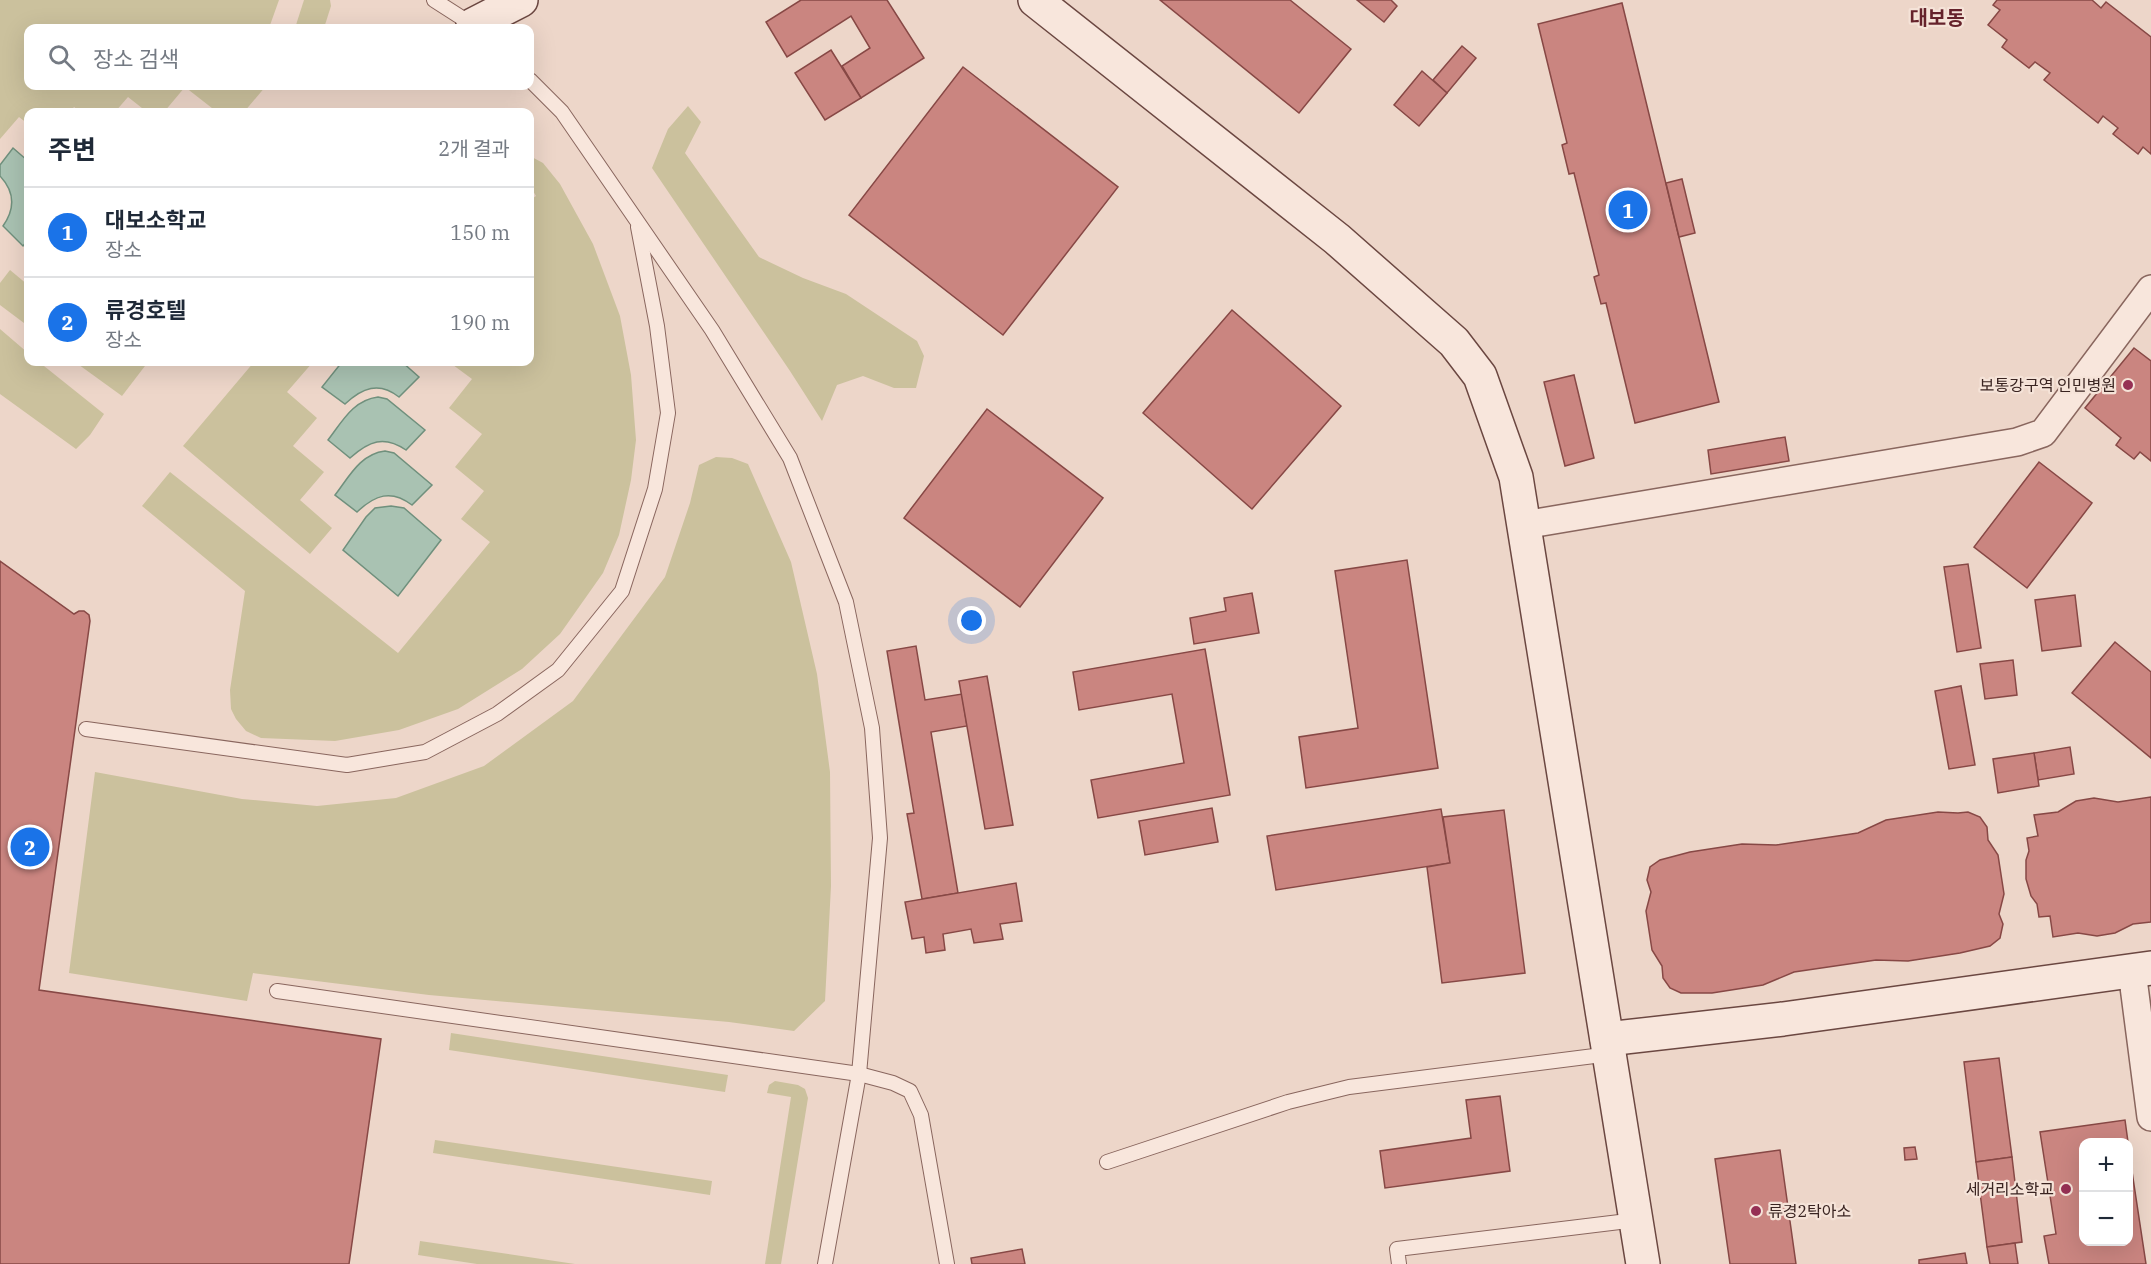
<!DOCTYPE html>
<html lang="ko">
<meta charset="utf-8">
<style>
body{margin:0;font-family:"IBM Plex Serif","Noto Sans KR",serif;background:#f6f6f7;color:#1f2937}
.controls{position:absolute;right:18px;bottom:18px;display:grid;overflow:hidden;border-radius:12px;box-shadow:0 6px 24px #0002}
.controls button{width:54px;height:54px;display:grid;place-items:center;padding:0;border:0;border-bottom:2px solid #e0e1e3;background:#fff;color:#1f2937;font:30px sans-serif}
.you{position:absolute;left:972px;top:621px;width:21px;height:21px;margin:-15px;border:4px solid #fff;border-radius:50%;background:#1a73e8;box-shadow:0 0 0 9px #1a73e833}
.badge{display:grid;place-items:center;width:39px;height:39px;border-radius:50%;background:#1a73e8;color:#fff;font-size:20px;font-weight:700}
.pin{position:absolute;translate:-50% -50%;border:3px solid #fff;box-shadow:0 2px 6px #0006}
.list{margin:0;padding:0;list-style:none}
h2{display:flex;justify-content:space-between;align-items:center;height:78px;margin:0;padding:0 24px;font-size:26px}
h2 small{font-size:20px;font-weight:400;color:#747a83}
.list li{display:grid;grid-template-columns:39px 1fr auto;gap:18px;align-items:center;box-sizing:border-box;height:90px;padding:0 24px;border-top:2px solid #e0e1e3}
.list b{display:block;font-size:22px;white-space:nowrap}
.list p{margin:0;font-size:20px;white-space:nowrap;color:#747a83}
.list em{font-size:20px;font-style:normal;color:#747a83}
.icon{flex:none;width:33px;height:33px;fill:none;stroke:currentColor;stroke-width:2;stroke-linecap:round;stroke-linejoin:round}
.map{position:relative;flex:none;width:2151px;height:1264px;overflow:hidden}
.search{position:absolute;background:#fff;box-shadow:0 6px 24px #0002;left:24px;top:24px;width:510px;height:66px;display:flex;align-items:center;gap:15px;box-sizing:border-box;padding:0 21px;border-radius:12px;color:#747a83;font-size:22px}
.panel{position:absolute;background:#fff;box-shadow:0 6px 24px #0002;left:24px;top:108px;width:510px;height:258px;border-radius:12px}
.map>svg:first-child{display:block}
.green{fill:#cbc19d}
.water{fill:#a9c2b2;stroke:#70907d;stroke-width:1.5}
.building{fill:#ca8580;stroke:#874845;stroke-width:1.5}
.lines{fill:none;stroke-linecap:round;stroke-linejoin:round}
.lane-casing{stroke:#89665e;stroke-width:16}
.street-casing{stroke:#89665e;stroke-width:30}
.secondary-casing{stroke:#6b4741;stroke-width:36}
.lane{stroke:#f8e6dc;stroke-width:14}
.street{stroke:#f8e6dc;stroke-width:27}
.secondary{stroke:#f8e6dc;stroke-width:33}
.poi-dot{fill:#963054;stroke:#f5e3d8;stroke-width:2}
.labels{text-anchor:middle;stroke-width:4.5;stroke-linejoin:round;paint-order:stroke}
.poi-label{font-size:16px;fill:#3a2421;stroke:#f5e3d8;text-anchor:end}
.quarter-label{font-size:20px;font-weight:bold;fill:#65222b;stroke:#f5e3d8}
</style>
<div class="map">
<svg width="2151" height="1264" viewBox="0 0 2151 1264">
<rect width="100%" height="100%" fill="#edd6c9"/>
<g class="green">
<path d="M0,0H279L269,28H28V86H266L244,112H217L185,87L164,112H147L128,97L115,112H81L74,107L70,112H28V124L19,117L0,139Z"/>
<path d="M304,0H330L331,6L324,28H295Z"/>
<path d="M688,106L701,122L685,153L759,257L803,278L846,294L917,341L924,356L916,388H894L863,376L837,385L822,421L790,371L652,168L668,129Z"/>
<path d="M530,156L543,163L560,184L593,244L620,316L631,375L636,440L631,480L619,535L603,573L560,634L522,669L458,709L399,730L335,741L261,738L246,731L236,719L231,709L230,690L245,591L142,506L170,472L398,653L490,542L461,519L484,491L455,467L482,434L449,408L472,379L449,362H530V200L536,196L530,186Z"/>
<path d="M10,270L28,285V326L0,305V283Z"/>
<path d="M0,329L28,353V362H39L104,414L90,435L76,449L0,394Z"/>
<path d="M75,362H148L122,396Z"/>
<path d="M254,362H313L287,392L317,418L293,446L324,472L300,500L332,528L310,554L183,446Z"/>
<path d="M716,457L732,458L748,464L791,562L817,674L830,772L831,886L825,1001L794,1031L729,1022L429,995L253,973L247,1001L69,973L95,772L242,799L317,806L396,798L484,766L573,701L665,577L690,503L699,465Z"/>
<path d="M451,1033L728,1075L725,1092L449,1050Z"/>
<path d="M775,1081L798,1085L805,1089L808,1098L781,1264H765L791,1097L767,1093L769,1085Z"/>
<path d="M435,1140L712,1181L710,1195L433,1153Z"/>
<path d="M420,1241L575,1264H477L418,1255Z"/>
</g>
<g class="water">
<path d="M13,148L28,161V240L23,246L3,226C15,209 15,192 0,176V165Z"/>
<path d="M342,362H402L419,377L399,397C379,381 362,388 345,404L322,387Z"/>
<path d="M378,397L387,399L425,430L406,450C384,435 369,441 350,458L328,440C342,422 353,400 378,397Z"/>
<path d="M385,451L394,453L432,485L412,505C391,489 375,495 357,512L335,495C349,477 360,454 385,451Z"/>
<path d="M391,506L404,508L441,540L398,596L343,550L366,517L375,508Z"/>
</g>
<g class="building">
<path d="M801,0H887L924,58L861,98L842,66L870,48L851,16L787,57L766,22Z"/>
<path d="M1160,0H1290L1351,49L1299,113Z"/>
<path d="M1357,0H1391L1397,6L1384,22Z"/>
<path d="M1997,0H2092L2101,8L2106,2L2151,37V154L2143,147L2138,154L2113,134L2118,128L2103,116L2098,123L2044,80L2050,73L2035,62L2029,68L2002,47L2007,40L1988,25L2000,10L1993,5Z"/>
<path d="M1622,3L1719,402L1635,423L1606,303L1601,304L1594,277L1599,275L1574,173L1569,174L1562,145L1567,143L1538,24Z"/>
<path d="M1462,46L1476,58L1447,93L1433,80Z"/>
<path d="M831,50L861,98L825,120L795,73Z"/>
<path d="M963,67L1118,187L1003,335L849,215Z"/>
<path d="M1422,71L1447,93L1419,126L1394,105Z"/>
<path d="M1682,179L1695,233L1679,237L1666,183Z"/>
<path d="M1232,310L1341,406L1252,509L1143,413Z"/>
<path d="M2134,348L2151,361V461L2140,452L2134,459L2116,445L2121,438L2085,408Z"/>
<path d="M1574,375L1594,458L1565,466L1544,382Z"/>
<path d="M987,409L1103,498L1020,607L904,518Z"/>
<path d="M1785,437L1789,461L1711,474L1708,450Z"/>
<path d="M2039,462L2092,503L2027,588L1974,547Z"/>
<path d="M1407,560L1438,768L1306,788L1299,737L1358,728L1335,571Z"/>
<path d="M0,561L74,614L79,611H84L89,615L90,621L39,990L381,1039L349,1264H0Z"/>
<path d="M1968,564L1981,648L1957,652L1944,567Z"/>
<path d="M1252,593L1259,633L1194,644L1190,618L1226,611L1224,598Z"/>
<path d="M2075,595L2081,646L2042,651L2035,600Z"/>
<path d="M2115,642L2151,672V758L2072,693Z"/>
<path d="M916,646L925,700L962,694L967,726L931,732L958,893L922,899L907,814L914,813L887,651Z"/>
<path d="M1205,649L1230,795L1098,818L1091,780L1184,763L1172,694L1079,710L1073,672Z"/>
<path d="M2013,660L2017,695L1985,699L1980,664Z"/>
<path d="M987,676L1013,825L985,829L959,681Z"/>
<path d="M1961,686L1975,765L1949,769L1935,691Z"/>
<path d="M2070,747L2074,774L2038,780L2034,753Z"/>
<path d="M2034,753L2039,786L1998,793L1993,759Z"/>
<path d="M2151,797V922L2133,924L2115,933L2097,936L2078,933L2053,937L2050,916L2039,917L2037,904L2031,896L2026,879V860L2029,851L2027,838L2038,836L2034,815L2058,812L2076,801L2094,798L2118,802Z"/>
<path d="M1212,808L1218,842L1145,855L1139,821Z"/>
<path d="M1441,809L1450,863L1276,890L1267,836Z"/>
<path d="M1504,810L1525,973L1442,983L1427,867L1450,863L1443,817Z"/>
<path d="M1938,812L1958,813L1968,812L1980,817L1987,827L1988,840L1998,855L2004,894L1999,914L2003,924L2000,938L1990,946L1960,953L1908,961L1876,960L1794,972L1763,985L1712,993H1681L1670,988L1663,978L1662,966L1652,950L1646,911L1651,892L1647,880L1650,867L1660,860L1690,852L1742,844L1776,845L1858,833L1886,820Z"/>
<path d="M1016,883L1022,921L1000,924L1003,939L974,943L971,929L943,934L945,950L926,953L924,937L912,939L905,902Z"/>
<path d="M1999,1058L2012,1157L1976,1162L1964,1062Z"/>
<path d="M1500,1096L1510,1171L1385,1188L1380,1151L1471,1138L1466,1100Z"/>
<path d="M2125,1120L2128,1142H2084V1242H2128V1145L2146,1264H2049L2044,1236L2056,1234L2040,1132Z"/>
<path d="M1915,1147L1917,1159L1905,1160L1904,1148Z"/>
<path d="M1780,1150L1796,1264H1730L1715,1159Z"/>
<path d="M2012,1157L2022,1242L1987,1247L1976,1162Z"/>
<path d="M2015,1243L2018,1264H1990L1987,1247Z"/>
<path d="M1022,1249L1025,1264H972L971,1258Z"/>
<path d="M1965,1253L1967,1264H1919V1260Z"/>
</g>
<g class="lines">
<g class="lane-casing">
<g id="lane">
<path d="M434,0L473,25"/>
<path d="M530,80L562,112L712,330L790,458L846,602L872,728L880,838L859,1074L825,1264"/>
<path d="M86,729L347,765L425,752L497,714L558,670L622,591L655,489L668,413L657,326L638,227"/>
<path d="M277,991L859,1074L893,1083L910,1091L921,1115L947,1264"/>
<path d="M1107,1162L1288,1102L1349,1087L1610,1054"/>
<path d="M1399,1264L1397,1249L1636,1220"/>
</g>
</g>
<g class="street-casing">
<g id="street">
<path d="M1524,525L2017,442L2043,433L2151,289"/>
<path d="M2132,971L2151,1117"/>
</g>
</g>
<g class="secondary-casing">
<g id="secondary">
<path d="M1035,0L1337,239L1454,342L1480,376L1516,477L1643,1264"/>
<path d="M473,25L521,0"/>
<path d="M1607,1039L1783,1019L2151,968"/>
</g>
</g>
<use href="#lane" class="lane"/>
<use href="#street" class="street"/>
<use href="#secondary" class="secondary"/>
</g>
<g class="poi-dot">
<circle cx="2128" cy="385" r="6"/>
<circle cx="2066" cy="1189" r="6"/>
<circle cx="1756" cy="1211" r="6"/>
</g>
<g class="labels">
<g class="poi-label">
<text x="2116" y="391">보통강구역 인민병원</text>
<text x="2054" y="1195">세거리소학교</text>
<text x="1768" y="1217" text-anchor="start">류경2탁아소</text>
</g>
<g class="quarter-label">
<text x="1937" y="25">대보동</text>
</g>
</g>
</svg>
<div class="controls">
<button>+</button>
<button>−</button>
</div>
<div class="you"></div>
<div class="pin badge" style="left:1628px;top:210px">1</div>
<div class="pin badge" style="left:30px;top:847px">2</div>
<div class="search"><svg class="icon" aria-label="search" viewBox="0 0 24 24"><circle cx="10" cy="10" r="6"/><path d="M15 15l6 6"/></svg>장소 검색</div>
<section class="panel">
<h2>주변<small>2개 결과</small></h2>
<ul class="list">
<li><span class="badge">1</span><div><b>대보소학교</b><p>장소</p></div><em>150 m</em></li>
<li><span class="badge">2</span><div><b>류경호텔</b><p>장소</p></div><em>190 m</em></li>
</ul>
</section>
</div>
